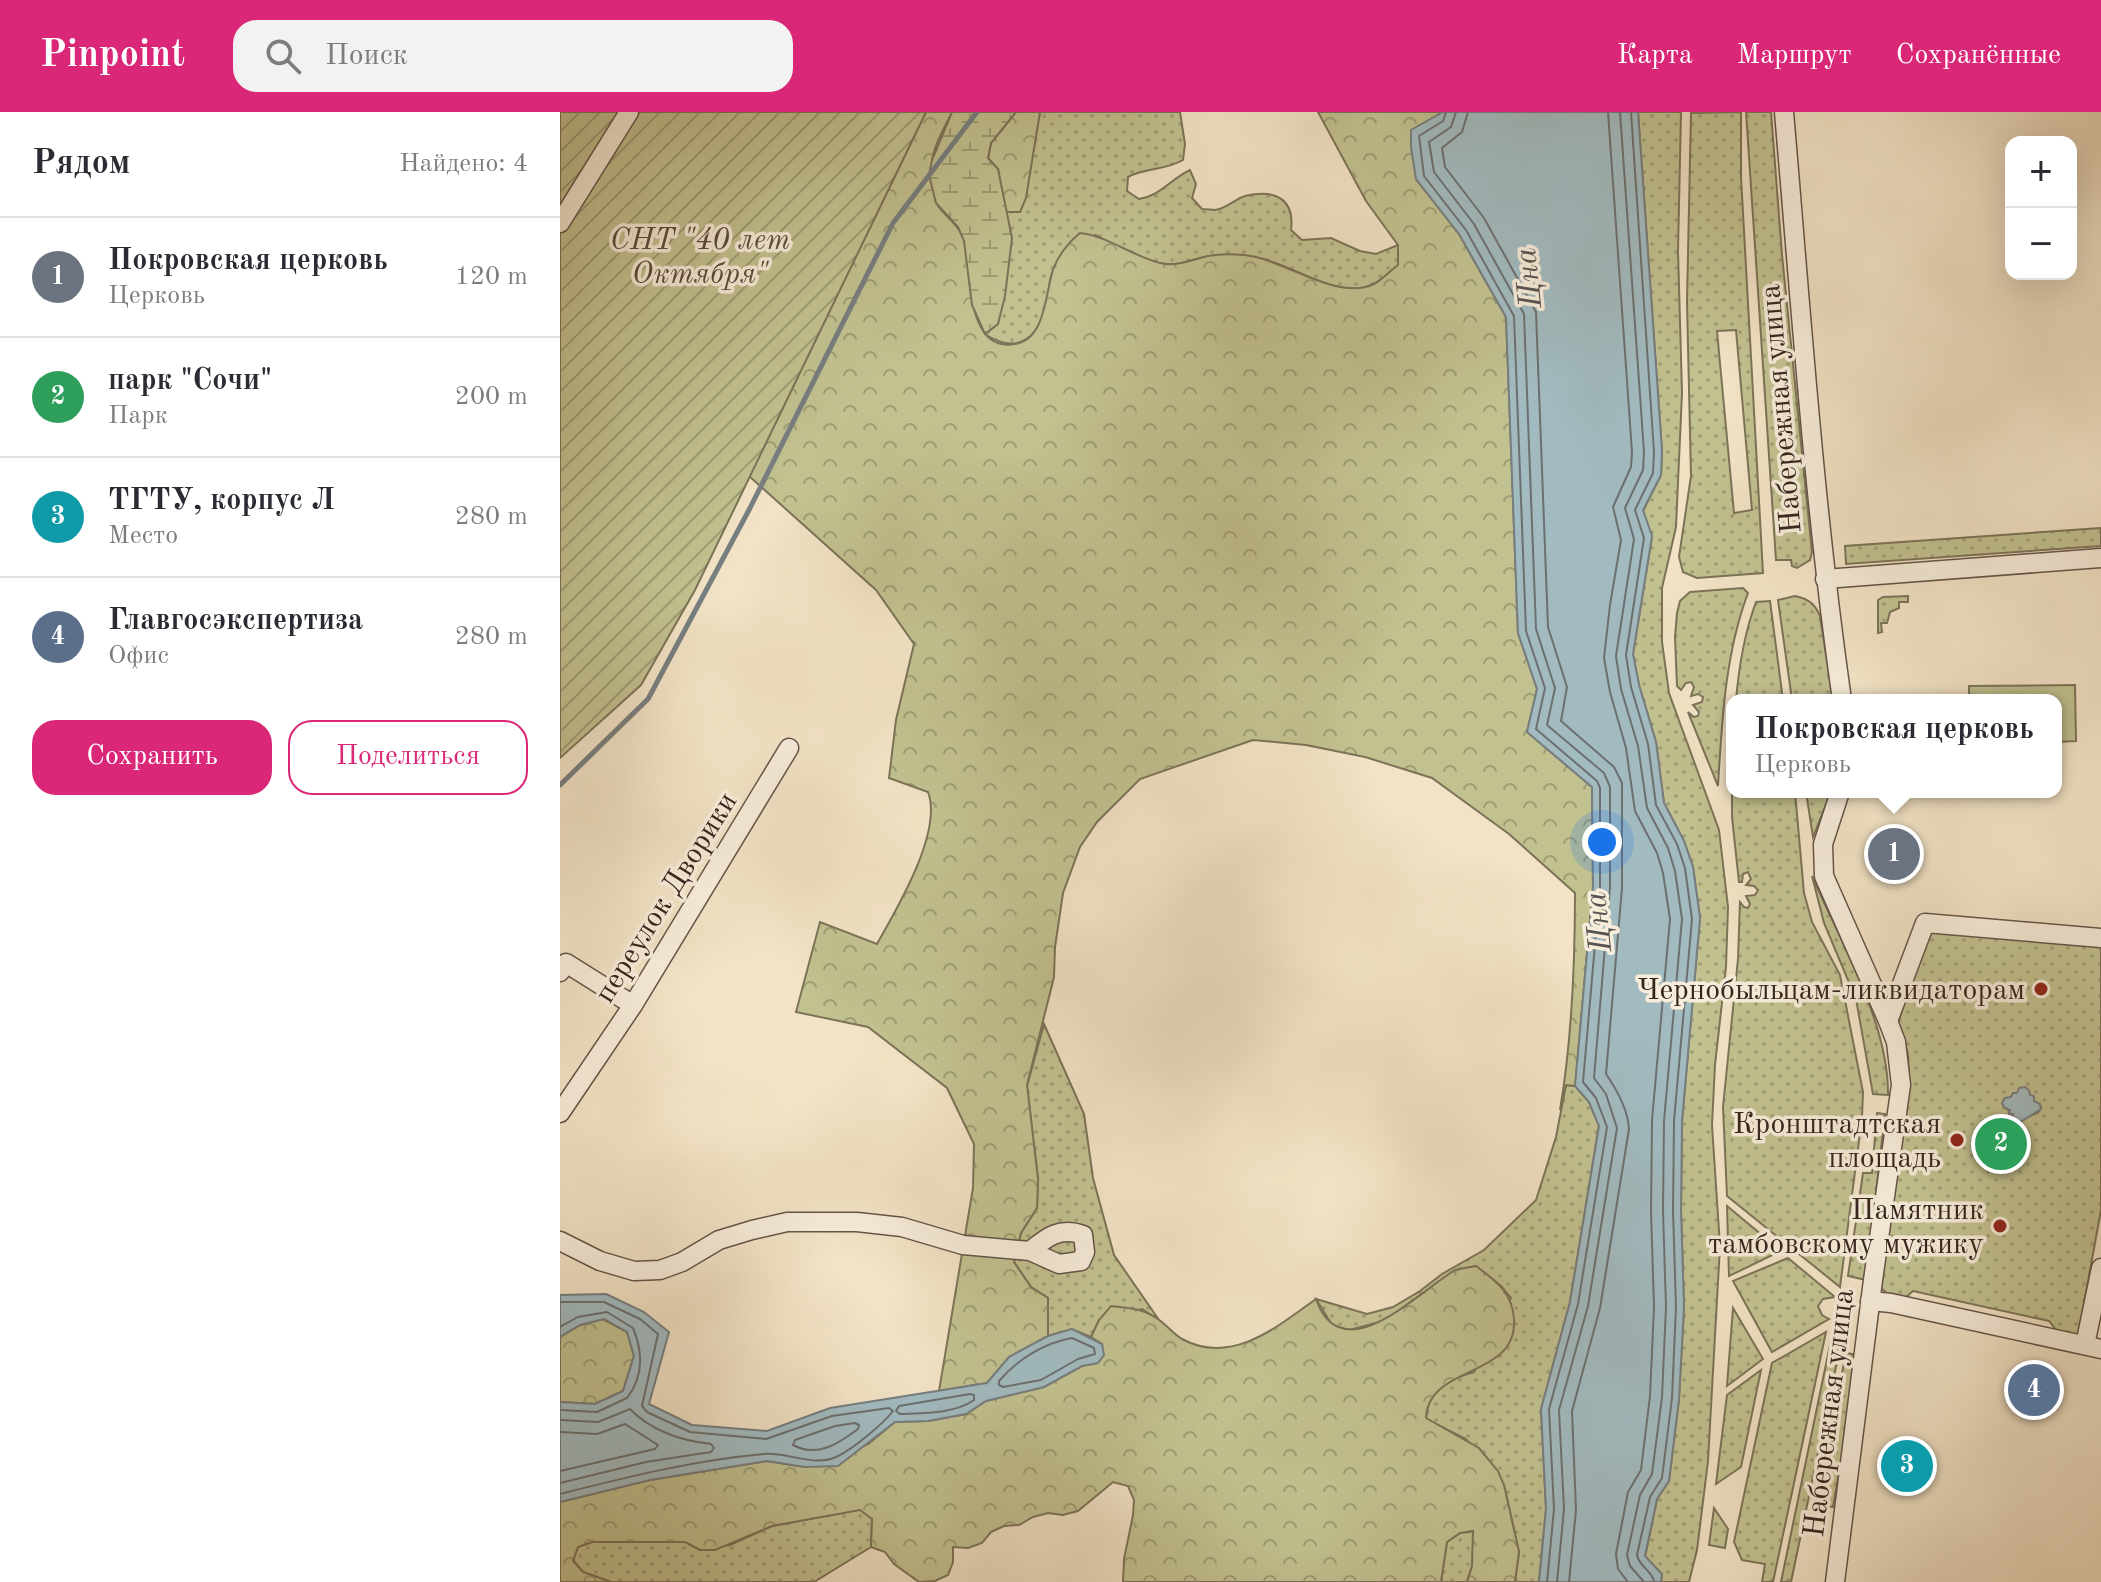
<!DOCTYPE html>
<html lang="ru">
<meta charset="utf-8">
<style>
body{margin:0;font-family:"Old Standard TT",serif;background:#f2f2f3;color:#2b2b33}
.controls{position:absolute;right:24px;top:24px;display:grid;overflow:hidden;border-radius:16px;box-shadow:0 8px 32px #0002}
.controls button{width:72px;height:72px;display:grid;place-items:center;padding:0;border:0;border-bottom:2px solid #e1e1e2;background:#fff;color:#2b2b33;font:40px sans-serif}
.you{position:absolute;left:1042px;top:730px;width:28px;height:28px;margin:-20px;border:6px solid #fff;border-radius:50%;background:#1a73e8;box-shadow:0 0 0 12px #1a73e833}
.badge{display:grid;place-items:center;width:52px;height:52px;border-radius:50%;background:#db2777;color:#fff;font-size:26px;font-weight:700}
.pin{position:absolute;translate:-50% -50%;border:4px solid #fff;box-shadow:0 2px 8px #0006}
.popup{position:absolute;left:1166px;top:582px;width:336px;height:104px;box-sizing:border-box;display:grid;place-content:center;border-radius:16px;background:#fff;filter:drop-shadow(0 2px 6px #0005);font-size:26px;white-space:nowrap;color:#7c7c81}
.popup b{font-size:30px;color:#2b2b33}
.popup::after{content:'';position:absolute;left:50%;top:100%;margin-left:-16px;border:16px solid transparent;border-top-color:#fff}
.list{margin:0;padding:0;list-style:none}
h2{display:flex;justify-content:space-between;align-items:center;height:104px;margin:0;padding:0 32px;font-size:34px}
h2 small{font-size:26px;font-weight:400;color:#7c7c81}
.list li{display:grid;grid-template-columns:52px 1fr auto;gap:24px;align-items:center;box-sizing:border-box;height:120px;padding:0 32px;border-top:2px solid #e1e1e2}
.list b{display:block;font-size:30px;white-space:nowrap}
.list p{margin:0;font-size:26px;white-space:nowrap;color:#7c7c81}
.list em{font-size:26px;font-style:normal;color:#7c7c81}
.actions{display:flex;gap:16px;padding:24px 32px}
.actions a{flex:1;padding:18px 0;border:2px solid #db2777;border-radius:24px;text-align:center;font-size:28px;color:#db2777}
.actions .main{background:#db2777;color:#fff}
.icon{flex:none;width:44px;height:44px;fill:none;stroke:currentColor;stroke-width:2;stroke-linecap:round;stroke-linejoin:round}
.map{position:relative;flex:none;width:1541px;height:1470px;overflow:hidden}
header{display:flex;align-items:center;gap:48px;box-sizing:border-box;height:112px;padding:0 40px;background:#db2777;color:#fff}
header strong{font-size:38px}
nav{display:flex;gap:44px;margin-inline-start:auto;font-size:28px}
.search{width:560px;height:72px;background:#f2f2f3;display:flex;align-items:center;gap:20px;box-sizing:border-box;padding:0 28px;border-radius:24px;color:#7c7c81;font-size:30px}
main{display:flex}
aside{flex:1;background:#fff}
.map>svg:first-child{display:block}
.grass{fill:url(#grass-dots);stroke:#7c7358;stroke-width:2;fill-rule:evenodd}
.forest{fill:url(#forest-crowns);stroke:#7c7358;stroke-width:2}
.wetland{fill:url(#wetland-marsh);stroke:#7c7358;stroke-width:2}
.garden{fill:url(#garden-furrows);stroke:#7c7358;stroke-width:2}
.pitch{fill:#c2c190;stroke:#7c7358;stroke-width:2}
.water{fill:#a2bbc1;stroke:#777f80;stroke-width:2}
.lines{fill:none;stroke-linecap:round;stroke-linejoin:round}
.shore{stroke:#6c7070;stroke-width:2}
.stream{stroke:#777f80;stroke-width:5}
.minor-casing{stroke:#655449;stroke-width:21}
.minor{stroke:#f7edda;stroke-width:18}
.poi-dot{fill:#8f2418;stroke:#f7edda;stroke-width:3}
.labels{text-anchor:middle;stroke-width:7;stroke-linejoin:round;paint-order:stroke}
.park-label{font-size:30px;font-style:italic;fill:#594c3b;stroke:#f7edda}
.street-label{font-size:30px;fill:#36251f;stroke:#f7edda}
.poi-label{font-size:30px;fill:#36251f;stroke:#f7edda;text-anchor:end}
.water-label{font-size:32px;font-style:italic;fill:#565250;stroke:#f7edda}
</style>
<header>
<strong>Pinpoint</strong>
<div class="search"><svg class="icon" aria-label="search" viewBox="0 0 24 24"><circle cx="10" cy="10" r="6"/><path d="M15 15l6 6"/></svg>Поиск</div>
<nav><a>Карта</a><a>Маршрут</a><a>Сохранённые</a></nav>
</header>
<main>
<aside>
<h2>Рядом<small>Найдено: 4</small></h2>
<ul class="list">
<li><span class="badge" style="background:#6b7280">1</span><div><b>Покровская церковь</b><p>Церковь</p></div><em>120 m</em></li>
<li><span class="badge" style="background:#2e9e5b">2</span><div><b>парк &quot;Сочи&quot;</b><p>Парк</p></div><em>200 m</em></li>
<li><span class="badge" style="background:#0f9aa8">3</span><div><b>ТГТУ, корпус Л</b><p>Место</p></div><em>280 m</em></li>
<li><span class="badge" style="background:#5c6f8a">4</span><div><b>Главгосэкспертиза</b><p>Офис</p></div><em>280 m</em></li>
</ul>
<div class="actions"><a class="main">Сохранить</a><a>Поделиться</a></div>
</aside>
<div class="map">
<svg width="1541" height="1470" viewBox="0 0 1541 1470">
<defs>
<pattern id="grass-dots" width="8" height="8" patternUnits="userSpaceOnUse" patternTransform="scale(2)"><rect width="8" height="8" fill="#c2c190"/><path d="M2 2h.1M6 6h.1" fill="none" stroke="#9e9d75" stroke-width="1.8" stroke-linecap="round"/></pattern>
<pattern id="forest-crowns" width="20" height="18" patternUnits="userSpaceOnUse" patternTransform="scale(2)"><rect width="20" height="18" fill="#c2c190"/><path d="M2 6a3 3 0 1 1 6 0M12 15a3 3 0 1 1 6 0" fill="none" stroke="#9e9d75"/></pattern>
<pattern id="wetland-marsh" width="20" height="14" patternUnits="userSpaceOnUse" patternTransform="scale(2)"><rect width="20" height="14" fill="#c2c190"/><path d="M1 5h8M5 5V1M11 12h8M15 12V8" fill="none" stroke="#9e9d75"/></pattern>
<pattern id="garden-furrows" width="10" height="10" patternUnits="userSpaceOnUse" patternTransform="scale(2)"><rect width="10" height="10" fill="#c2c190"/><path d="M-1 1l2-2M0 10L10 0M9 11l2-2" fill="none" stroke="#9e9d75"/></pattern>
</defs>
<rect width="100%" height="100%" fill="#f2e3c6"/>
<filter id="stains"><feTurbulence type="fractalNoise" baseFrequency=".0025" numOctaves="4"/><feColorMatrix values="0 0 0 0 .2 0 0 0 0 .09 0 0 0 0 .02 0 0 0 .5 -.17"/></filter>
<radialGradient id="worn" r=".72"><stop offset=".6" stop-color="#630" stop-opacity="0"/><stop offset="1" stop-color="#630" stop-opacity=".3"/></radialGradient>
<g class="grass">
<path d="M480,0H620L625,32L623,48C604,59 587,55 568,65L567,79L579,87C600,84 611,67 630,58L636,72L632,86L642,97C647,97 651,98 655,98C666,97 675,87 685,84C714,77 735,86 731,118L742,128L771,126L800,139L816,142L838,133V153C827,162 816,174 802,176C767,181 727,150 695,145C682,143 665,142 652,144C635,145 621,155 603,152C579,148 557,134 535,123C523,133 506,142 496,154C488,163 489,184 486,196C477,229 454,242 425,222L438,212L452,126L445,100H460L465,86Z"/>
<path d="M1078,0H1121L1118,139L1122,281L1116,415L1102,476V530L1109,581L1159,718L1168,795L1166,855L1155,953L1152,1013L1160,1134L1148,1349L1137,1438L1129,1470H1101L1102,1462L1085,1445L1097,1387L1109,1369L1119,1287L1124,1195L1121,1098L1122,1009L1140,806L1133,755L1124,729L1104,691L1096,630L1079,573L1073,542L1092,425L1083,399L1101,363L1102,339Z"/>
<path d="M1181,0V65L1203,461L1137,466L1123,460L1119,445L1131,364L1127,190L1131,1ZM1176,218L1192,398L1174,401L1157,219Z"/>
<path d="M1186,0H1211L1222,143L1252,440L1250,448L1237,456L1232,454L1231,448H1216Z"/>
<path d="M1541,416V434L1286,452L1285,434Z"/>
<path d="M1183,476L1188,481C1165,542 1162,609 1158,674L1128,600L1134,605L1138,604L1139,600L1133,593L1142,590L1143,585L1138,582L1131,584L1134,575L1131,570L1126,571L1121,578L1117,574L1115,525L1117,501L1120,489L1130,480Z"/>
<path d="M1235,484C1249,487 1255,492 1260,504L1273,588H1232L1218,488Z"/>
<path d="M1348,484V490H1339V496L1330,500L1327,511H1321L1322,520L1318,521V488L1323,485Z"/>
<path d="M1210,489L1223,588H1176C1179,554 1184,522 1196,490Z"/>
<path d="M1172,649V680H1235L1244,781L1252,810L1280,863L1303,980L1302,1006L1280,1175L1167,1084L1163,995L1178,847L1180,790L1184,795L1188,796L1190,792L1186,784L1195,783L1198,778L1194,774L1186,773L1191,767L1188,760L1183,762L1182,770H1179L1172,705Z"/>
<path d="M1246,680H1271L1253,725Z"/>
<path d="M1252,764C1280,829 1329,911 1328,983L1313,982L1296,887L1264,811Z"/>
<path d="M1369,818L1541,833V1098L1518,1224L1497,1219L1489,1209L1353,1179L1344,1187L1330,1184L1321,1176L1349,972L1348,942L1338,910ZM1457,981L1481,995L1478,1001L1454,1009V1002L1444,995L1442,991Z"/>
<path d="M484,912L524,1002L533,1066L554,1143L599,1208L582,1197L539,1208L531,1225L512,1217L488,1224V1186L471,1175L454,1150L461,1121L477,1096L478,1067L467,974Z"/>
<path d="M1006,973L1015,974L1029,990L1039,1013L1010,1190L981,1297L986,1397L979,1470H955L959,1440L944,1373L906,1327L866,1307C867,1278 888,1267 914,1260L951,1186L941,1174L916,1154L895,1158L824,1209L789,1218L772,1213L756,1187L807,1202L833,1195L860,1179L882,1162L924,1138L976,1088L996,1025Z"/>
<path d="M1317,1001L1325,1002L1306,1168L1288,1164L1303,1061H1312Z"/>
<path d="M1167,1094L1221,1139L1169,1164Z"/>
<path d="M1228,1146L1275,1185L1263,1187L1258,1194L1262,1203L1269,1207L1212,1240L1173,1169Z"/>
<path d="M1173,1196L1203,1247L1167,1274Z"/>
<path d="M1266,1220L1213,1470H1202L1205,1452L1182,1448L1174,1430L1212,1251Z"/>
<path d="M1271,1228L1281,1231L1231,1470H1221Z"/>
<path d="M1286,1241L1300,1243L1273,1395L1256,1392Z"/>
<path d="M1201,1258L1181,1355L1156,1372L1167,1283Z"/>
<path d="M1154,1396L1168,1417L1165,1436L1149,1433Z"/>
<path d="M301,1397L312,1407L311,1435L254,1470H51L23,1460L13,1448L18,1435L32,1430H126L140,1438L170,1433L212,1414Z"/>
<path d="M914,1419L912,1454L907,1470H881L887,1430L900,1421Z"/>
</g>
<g class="forest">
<path d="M366,0H392C385,15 372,36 372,52C372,63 372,85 378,94C387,106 399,113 404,128C412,156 404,241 455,232C487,227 485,178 494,155C500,141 509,130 520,121C548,124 572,144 600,151C617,155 631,148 648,144C659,142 673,142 684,143C722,146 776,190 814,172C822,168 830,159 838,153V133L806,89L758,0H883L852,18L856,67L899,122L946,205L958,521L977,577L967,620L1032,675L1033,775L1015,974L1006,973L1000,998C1012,927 1015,853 1015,781L949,722L872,666L805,645L746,633L693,628L580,667L537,710L520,735L503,781L495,835L494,865L467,973L478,1067L477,1096L461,1121L454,1150L471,1175L488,1186V1224L449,1245L427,1271L379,1279L413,1076L414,1032L387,976L308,915L236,900L260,810L317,832C337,796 383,720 368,680L329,666L336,608L354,532L316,478L189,364Z"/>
<path d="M456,0H480L466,86L460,100H445L438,57L428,47L431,31Z"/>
<path d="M916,1154C936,1169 953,1181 954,1208C957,1267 868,1252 866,1306L919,1336L938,1359L944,1373L959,1440L955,1470H907L912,1454L913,1419L900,1421L887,1430L881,1470H563L564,1447L573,1403L574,1388L568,1374L553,1370L518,1399L503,1403L488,1401L473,1405L459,1413L444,1414L431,1420L422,1431L408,1436L393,1435V1450L388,1463L375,1469L359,1470L334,1452L325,1440L311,1435L312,1407L300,1398L212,1414L155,1438H140L125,1430H32L18,1435L13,1449L23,1460L51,1470H0V1390L90,1368L207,1349L245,1355L308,1332L335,1310L368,1309L406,1302L426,1289L484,1275L522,1254L538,1251L542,1232L531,1225L539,1208L551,1194C572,1196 587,1197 603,1211C609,1216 615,1223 622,1227C672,1254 718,1214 756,1187C781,1260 857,1182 892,1160C899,1156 908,1156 916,1154Z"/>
<path d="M43,1207L67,1220L74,1244L63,1279L35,1292L0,1290V1225L20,1213Z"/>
</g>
<path class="wetland" d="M392,0H456L431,31L428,46L438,57L452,126L445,184L438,212L425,222L412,193L404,129L398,115L376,91L369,63L372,48Z"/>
<path class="garden" d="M0,0H366L135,478L81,573L0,646Z"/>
<path class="pitch" d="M1515,573L1516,629L1496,630V588H1409V574Z"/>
<g class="water">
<path d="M883,0H1078L1102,339L1101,363L1083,398L1092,424L1073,542L1079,573L1096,630L1104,691L1124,729L1133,755L1140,806L1122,1009L1121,1098L1124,1195L1119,1287L1109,1369L1097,1387L1085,1444L1102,1462L1101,1470H979L986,1397L981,1297L1010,1190L1039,1014L1029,990L1015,974L1033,775L1032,675L967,620L977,577L958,521L946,205L899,122L856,67L851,35V18Z"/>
<path d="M1465,975L1469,978L1470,983L1474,984V989L1480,992L1481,997L1459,1011L1454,1009L1453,1002H1449L1450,998L1444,995L1442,991L1445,986L1451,985L1453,981H1457L1459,976Z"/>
<path d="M46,1182L84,1200L109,1220L89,1292L132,1313L207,1319L270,1296L427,1271L449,1245L488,1224L512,1217L542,1232L544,1243L538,1251L522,1254L484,1275L426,1289L406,1302L368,1309L335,1310L278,1354L245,1355L207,1349L90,1368L0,1390V1290L35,1292L63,1279L74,1244L67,1220L44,1207L20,1213L0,1225V1183Z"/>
</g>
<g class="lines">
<g class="shore">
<path d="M886,0L883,9L859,24L864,64L906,118L954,204L966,519L985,576L976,617L1037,669L1040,676V775L1023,970L1036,986L1047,1015L1018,1192L989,1297L994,1397L987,1470"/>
<path d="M896,0L891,15L869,30L874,60L914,112L964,202L976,517L995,576L987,613L1044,661L1050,675V775L1034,966L1046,982L1057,1016L1028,1194L999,1298L1004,1397L997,1470"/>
<path d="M908,0L902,20L882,36L885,55L924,106L976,200L988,515L1007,575L1001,609L1054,655L1062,671V776L1046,962C1057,978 1068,997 1069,1017L1040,1196L1012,1299L1016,1398L1009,1470"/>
<path d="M1048,0L1072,340L1071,355L1053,395L1061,428L1050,493L1044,546L1050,580L1066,636L1075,699L1097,741L1103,761L1110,807L1092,1008L1091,1099L1094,1195L1090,1284L1081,1358L1068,1380L1056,1442L1058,1457L1068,1470"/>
<path d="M1060,0L1084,340L1083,358L1065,396L1074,427L1056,544L1061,577L1078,634L1087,696L1108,736L1115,759L1122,807L1104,1009L1103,1098L1106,1195L1102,1285L1092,1362L1080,1383L1067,1443L1070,1454L1084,1470"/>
<path d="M1071,0L1094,340L1093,361L1075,398L1084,426L1066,543L1071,575L1088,632L1096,693L1117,732L1125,756L1132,807L1114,1009L1113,1098L1116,1195L1112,1286L1102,1366L1090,1385L1077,1443C1079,1455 1093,1459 1094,1470"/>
<path d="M0,1190H44L80,1207L98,1222L82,1294L87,1300L130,1320L206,1327L272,1304L329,1296L333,1299C323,1312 292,1338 276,1345C254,1355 227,1340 204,1342C135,1348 67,1365 0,1382"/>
<path d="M0,1215L18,1205L47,1200L73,1216C83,1240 84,1264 67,1286L37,1300L0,1298"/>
<path d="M512,1226L534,1236L535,1242L518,1247L481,1268L443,1275L439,1273V1269C458,1247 484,1231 512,1226Z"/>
<path d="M410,1282L414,1283V1288C394,1302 364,1301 340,1302L336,1299L339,1294Z"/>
<path d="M0,1308L38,1310L70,1297C90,1318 121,1329 151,1332L154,1336L151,1340L86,1350L0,1371"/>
<path d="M295,1311L299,1313L298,1317C278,1332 257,1346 233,1333L235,1328L275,1314Z"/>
<path d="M0,1320L37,1322L65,1312L98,1333L95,1337L0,1359"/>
</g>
<path class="stream" d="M0,673L88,587L190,396L333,111L417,0"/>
<g class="minor-casing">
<g id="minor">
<path d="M1224,0C1241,197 1254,393 1282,588"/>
<path d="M0,111L69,0"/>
<path d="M1265,467L1541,446"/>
<path d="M0,860L6,851L73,893"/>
<path d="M1328,909L1365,811L1541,826"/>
<path d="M0,1001L73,893L229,636"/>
<path d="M0,1129L40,1149L74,1159L100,1158L122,1150L159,1128L192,1118L227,1110H297L342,1115L403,1133L470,1139L499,1152L521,1149L525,1140L523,1123C500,1115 488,1124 470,1139"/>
<path d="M1310,1189L1331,1191L1541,1237"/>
<path d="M1525,1233L1541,1156"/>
<path d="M1275,1470L1313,1168L1341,973L1336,930L1328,909L1264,764L1263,732L1280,680"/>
</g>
</g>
<use href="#minor" class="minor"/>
</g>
<g class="poi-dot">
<circle cx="1481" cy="877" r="8"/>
<circle cx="1397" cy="1028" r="8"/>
<circle cx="1440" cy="1114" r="8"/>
</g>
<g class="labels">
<g class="park-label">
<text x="140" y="137">СНТ "40 лет<tspan x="140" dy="34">Октября"</tspan></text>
</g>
<g class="street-label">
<text transform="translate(1220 297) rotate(-95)" y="10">Набережная улица</text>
<text transform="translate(105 785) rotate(-58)" y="10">переулок Дворики</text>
<text transform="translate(1268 1301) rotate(-83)" y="10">Набережная улица</text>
</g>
<g class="poi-label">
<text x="1465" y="887">Чернобыльцам-ликвидаторам</text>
<text x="1381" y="1021">Кронштадтская<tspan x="1381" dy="34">площадь</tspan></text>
<text x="1424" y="1107">Памятник<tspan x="1424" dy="34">тамбовскому мужику</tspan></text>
</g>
<g class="water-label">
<text transform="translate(967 166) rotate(-96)" y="11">Цна</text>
<text transform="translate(1037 810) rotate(-96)" y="11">Цна</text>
</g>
</g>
<rect width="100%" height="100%" filter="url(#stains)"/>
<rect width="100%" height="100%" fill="url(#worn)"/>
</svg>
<div class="controls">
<button>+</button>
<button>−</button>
</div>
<div class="you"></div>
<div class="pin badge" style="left:1334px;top:742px;background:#6b7280">1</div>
<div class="popup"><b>Покровская церковь</b>Церковь</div>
<div class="pin badge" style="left:1441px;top:1032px;background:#2e9e5b">2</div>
<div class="pin badge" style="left:1347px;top:1354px;background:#0f9aa8">3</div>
<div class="pin badge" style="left:1474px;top:1278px;background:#5c6f8a">4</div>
</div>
</main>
